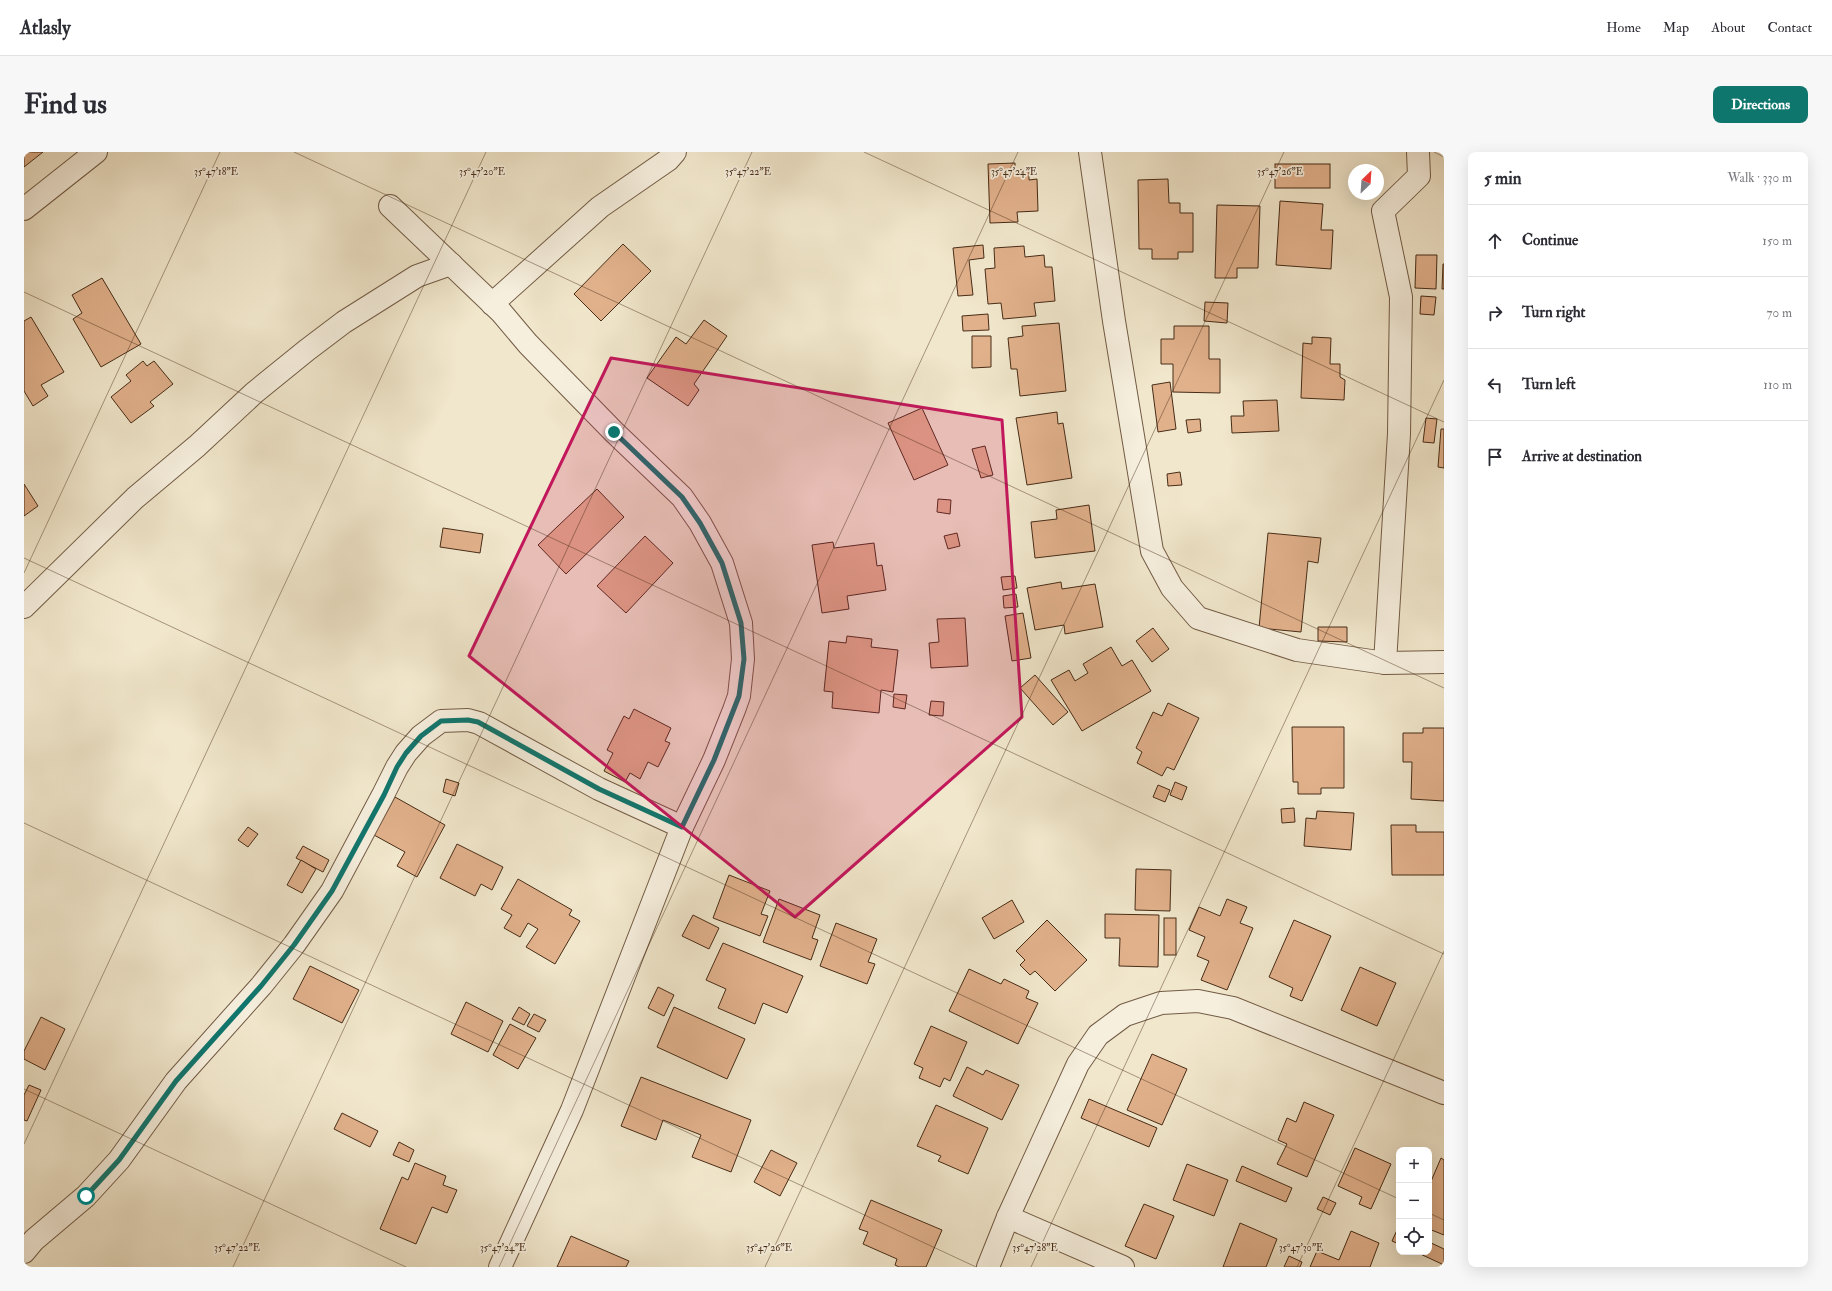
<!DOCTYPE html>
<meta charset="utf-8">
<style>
body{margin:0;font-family:"IM FELL Double Pica",serif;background:#f7f7f7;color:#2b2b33}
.controls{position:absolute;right:12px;bottom:12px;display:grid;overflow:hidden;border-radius:8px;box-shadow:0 4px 16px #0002}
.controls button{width:36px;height:36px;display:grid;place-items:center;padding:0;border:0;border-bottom:1px solid #e1e1e2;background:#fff;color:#2b2b33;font:20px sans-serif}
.compass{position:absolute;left:1324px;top:12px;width:36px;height:36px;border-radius:50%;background:#fff;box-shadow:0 4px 16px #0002;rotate:25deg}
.stop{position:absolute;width:12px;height:12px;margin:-9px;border:3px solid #0f766e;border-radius:50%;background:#fff}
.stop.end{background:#0f766e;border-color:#fff;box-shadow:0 1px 4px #0008}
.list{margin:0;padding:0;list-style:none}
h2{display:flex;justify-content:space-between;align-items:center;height:52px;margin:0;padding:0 16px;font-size:17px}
h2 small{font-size:13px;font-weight:400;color:#7c7c81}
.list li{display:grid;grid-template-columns:26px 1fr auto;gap:12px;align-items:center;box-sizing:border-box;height:72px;padding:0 16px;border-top:1px solid #e1e1e2}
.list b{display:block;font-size:15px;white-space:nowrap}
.list em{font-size:13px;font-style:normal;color:#7c7c81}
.icon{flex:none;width:22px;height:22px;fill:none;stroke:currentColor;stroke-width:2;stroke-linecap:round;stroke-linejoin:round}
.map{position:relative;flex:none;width:1420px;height:1115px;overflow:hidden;border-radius:8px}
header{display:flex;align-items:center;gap:24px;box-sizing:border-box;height:56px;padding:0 20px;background:#fff;border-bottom:1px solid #e1e1e2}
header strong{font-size:19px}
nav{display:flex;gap:22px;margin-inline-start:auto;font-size:14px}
.intro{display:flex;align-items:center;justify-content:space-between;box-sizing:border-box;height:96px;padding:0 24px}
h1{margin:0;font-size:28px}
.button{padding:10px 18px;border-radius:8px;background:#0f766e;color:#fff;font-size:14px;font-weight:700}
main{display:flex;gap:24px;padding:0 24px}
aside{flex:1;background:#fff;border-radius:8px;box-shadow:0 4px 16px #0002}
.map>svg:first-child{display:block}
.building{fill:#e1b18c;stroke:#472c16}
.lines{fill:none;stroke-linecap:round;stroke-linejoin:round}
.street-casing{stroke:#725b44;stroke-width:24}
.street{stroke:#f6efde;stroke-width:22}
.route{stroke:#0f766e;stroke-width:5}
.marked{fill:#c2185b;fill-opacity:0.2;stroke:#c2185b;stroke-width:3;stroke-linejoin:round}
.ticks{fill:none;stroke:#472c16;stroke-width:1;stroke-opacity:0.45}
.ticks-label{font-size:10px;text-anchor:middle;fill:#472c16;stroke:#f6efde;stroke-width:3.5;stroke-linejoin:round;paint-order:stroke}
</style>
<header>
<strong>Atlasly</strong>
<nav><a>Home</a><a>Map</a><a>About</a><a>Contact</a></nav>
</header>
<div class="intro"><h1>Find us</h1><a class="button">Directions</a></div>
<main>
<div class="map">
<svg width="1420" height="1115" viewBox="0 0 1420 1115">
<rect width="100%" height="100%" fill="#f1e7cc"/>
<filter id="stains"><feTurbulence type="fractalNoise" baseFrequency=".005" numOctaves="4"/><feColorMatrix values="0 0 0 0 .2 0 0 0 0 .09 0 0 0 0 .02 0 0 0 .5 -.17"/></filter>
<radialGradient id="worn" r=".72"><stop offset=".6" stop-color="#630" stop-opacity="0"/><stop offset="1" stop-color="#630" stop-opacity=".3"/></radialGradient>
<g class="building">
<path d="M0,0H19L0,15Z"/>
<path d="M991,11V18L1005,17V28L1013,27L1014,59L993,60L994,70L966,71L964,12Z"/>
<rect x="1251" y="12" width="55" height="24"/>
<path d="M1144,27L1145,51H1156V61H1169V100H1154V107H1128V97H1115L1114,28Z"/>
<path d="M1256,49L1299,52L1297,78H1309L1307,117L1252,113Z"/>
<path d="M1193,53L1236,54L1234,116H1213V126H1191Z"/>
<path d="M599,92L627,119L577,169L550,142Z"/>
<path d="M959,93L960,106L945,108L949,143L934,144L929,96Z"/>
<path d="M1000,94L1001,105L1020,103L1021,115H1028L1031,149L1010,151L1012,164L979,167L977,151L964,152L961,117L971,116L970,96Z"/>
<path d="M1392,103H1413L1412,137L1391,136Z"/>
<path d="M1419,112H1420V137H1418Z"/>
<path d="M78,126L117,192L77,215L49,167L58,161L48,143Z"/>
<path d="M1397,144L1412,145L1410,163L1396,162Z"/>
<path d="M1181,150L1204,151L1203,171L1180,169Z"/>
<path d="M964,162L965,178L939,179L938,164Z"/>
<path d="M7,165L40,220L17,233L24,244L9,254L0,239V169Z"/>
<path d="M680,168L703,184L670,232L675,238L664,254L623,226L652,185L662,192Z"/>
<path d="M1035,171L1042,239L996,244L993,217H987L984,186L999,184L998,174Z"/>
<path d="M1150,174H1185V207H1196V241L1149,240V212H1137V187H1150Z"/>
<path d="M948,184H967V215L948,216Z"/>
<path d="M1288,185L1307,186L1306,212H1316V225L1321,228L1320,248L1277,246L1279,191L1288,192Z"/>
<path d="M119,209L123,214L130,209L149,232L126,250L130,254L107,271L87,245L107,229L102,223Z"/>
<path d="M1146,230L1152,277L1134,280L1128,233Z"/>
<path d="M1253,248L1255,279L1208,281L1207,264H1220L1219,249Z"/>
<path d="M898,256L924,313L890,328L864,271Z"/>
<path d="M1033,260L1034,272L1039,271L1048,326L1003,333L992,266Z"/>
<path d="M1402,266L1413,267L1410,291L1399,290Z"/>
<path d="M1176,267L1177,279L1164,281L1162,268Z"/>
<path d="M1417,277H1420V316L1414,315Z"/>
<path d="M961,294L969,323L957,326L948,297Z"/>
<path d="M1156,320L1158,333L1144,334L1143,322Z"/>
<path d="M0,332L14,354L0,364Z"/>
<path d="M573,337L600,365L542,422L514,393Z"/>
<path d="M914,347L927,348L926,362L913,360Z"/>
<path d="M1065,353L1071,399L1011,406L1007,370L1033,367L1032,358Z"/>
<path d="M419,376L459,382L456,401L416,395Z"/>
<path d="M933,381L936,394L924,397L920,384Z"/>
<path d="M1244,381L1297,386L1294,411L1284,409L1277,480L1235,476Z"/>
<path d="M621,384L649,411L602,461L573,434Z"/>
<path d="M809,390L810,396L850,391L853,414L858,413L862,438L823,444L825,457L798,461L788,393Z"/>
<path d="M991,424L993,436L979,438L977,425Z"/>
<path d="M1037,430L1038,437L1071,432L1079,475L1041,482L1040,473L1011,478L1003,436Z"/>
<path d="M992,442L994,455L980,456L979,444Z"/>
<path d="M999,461L1007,506L988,509L981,464Z"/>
<path d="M941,466L944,514L907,516L905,491L915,490L913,467Z"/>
<path d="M1294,475H1323V490L1294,489Z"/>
<path d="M1129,476L1145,497L1128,510L1112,489Z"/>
<path d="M823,484L848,487L847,495L874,498L869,540L857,538L855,561L808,556L809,540L800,539L805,489L822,491Z"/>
<path d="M1087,495L1098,514L1108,508L1127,539L1058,579L1027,528L1045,518L1051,529L1064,521L1059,512Z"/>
<path d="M1011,523L1044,560L1029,573L996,536Z"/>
<path d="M870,542L883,543L881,557L869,555Z"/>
<path d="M907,549L920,550L919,564L905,563Z"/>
<path d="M1144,551L1175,566L1150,618L1143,615L1138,624L1113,611L1118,600L1112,596L1129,560L1138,564Z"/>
<path d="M610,557L647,576L641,589L646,591L634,615L624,610L616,627L606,621L601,630L580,619L589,601L583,598L600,564L605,567Z"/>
<path d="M1268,575H1320V636H1297V642H1274V630H1269Z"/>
<path d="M1399,576H1420V649L1387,647L1388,610H1379V581H1399Z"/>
<path d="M422,627L435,631L431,644L419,640Z"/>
<path d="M1151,630L1163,635L1158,648L1146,643Z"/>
<path d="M1134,633L1146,638L1141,650L1129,645Z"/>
<path d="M371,645L421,673L393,725L373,714L381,700L350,683Z"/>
<path d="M1270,656L1271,670L1258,671L1257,657Z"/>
<path d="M1293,659L1330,661L1327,698L1280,694L1282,666L1292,667Z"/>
<path d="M1367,673H1392V680H1420V723H1368Z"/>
<path d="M224,675L234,682L224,695L214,688Z"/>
<path d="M433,692L479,715L468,738L457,732L451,744L416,726Z"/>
<path d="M279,694L305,708L299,720L272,706Z"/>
<path d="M277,708L292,717L278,741L263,733Z"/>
<path d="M1112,717L1147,718L1146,759L1111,758Z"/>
<path d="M705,723L746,739L737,762L744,764L736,784L689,766Z"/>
<path d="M494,727L548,758L545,763L556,769L531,812L502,795L514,777L504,771L496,785L480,776L488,763L477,757Z"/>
<path d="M755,747L796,763L788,786L794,788L787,808L739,790Z"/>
<path d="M1203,747L1223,755L1216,771L1229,776L1203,838L1177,828L1185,809L1173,804L1181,785L1165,778L1175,755L1196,764Z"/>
<path d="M988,748L1000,770L970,787L958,766Z"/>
<path d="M1081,762L1135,763L1134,815L1095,814L1096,786H1081Z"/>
<path d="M669,763L695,776L685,797L658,784Z"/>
<rect x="1140" y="766" width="12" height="37"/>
<path d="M1023,768L1063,808L1031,839L1011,819L1006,823L996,813L1001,808L992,799Z"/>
<path d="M1270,768L1307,784L1278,849L1266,844L1269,836L1245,825Z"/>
<path d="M812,771L853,787L844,810L851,812L843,832L796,814Z"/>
<path d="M699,791L779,824L763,861L739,851L731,872L694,856L702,837L682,828Z"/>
<path d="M286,814L335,838L318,871L269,847Z"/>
<path d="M1336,815L1372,831L1353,874L1317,858Z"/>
<path d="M945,817L977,832L980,827L1005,839L1002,846L1014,851L994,892L925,859Z"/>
<path d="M634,835L650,843L640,864L624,856Z"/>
<path d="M442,850L479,869L464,900L427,882Z"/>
<path d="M495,855L506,862L500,873L488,867Z"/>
<path d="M650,855L721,887L703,927L633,895Z"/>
<path d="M510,862L522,868L515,880L503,874Z"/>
<path d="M17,865L41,877L21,918L0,907V899Z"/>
<path d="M486,872L512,886L494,917L469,903Z"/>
<path d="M907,874L943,890L926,929L920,926L916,935L895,926L899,916L890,912Z"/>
<path d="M1128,902L1163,917L1138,973L1103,958Z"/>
<path d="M943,915L959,923L962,918L995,933L978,968L929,944Z"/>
<path d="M617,925L727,968L707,1020L668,1005L677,983L639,968L632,988L597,974Z"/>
<path d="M5,933L17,938L3,969L0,968V943Z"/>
<path d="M1065,947L1133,976L1125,995L1057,966Z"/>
<path d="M1280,950L1310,963L1283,1025L1253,1012L1263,992L1254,988L1263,966L1272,970Z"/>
<path d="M912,953L964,976L944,1022L914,1009L917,1004L893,994Z"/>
<path d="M318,961L354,979L346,995L310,977Z"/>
<path d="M375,990L390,998L385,1010L369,1003Z"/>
<path d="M1331,996L1367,1012L1347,1057L1335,1052L1338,1045L1314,1034Z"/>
<path d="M747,998L773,1011L756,1044L730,1030Z"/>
<path d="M1417,1006L1420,1008V1083L1405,1077V1034Z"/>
<path d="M391,1011L422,1024L419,1033L433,1038L423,1061L408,1055L392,1092L356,1077L378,1025L384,1028Z"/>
<path d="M1163,1012L1204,1028L1190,1064L1149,1048Z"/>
<path d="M1218,1014L1268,1036L1262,1050L1212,1029Z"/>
<path d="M1299,1045L1312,1051L1306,1063L1293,1057Z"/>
<path d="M847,1048L918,1078L902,1115H875L871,1113L873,1107L839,1092L844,1080L835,1077Z"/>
<path d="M1120,1052L1150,1064L1132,1107L1101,1094Z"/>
<path d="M1216,1071L1253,1087L1242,1115H1199Z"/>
<path d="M1374,1076H1375V1092L1368,1089Z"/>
<path d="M1327,1079L1355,1091L1346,1115H1286L1293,1099L1315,1108Z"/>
<path d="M547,1084L605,1109L602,1115H533Z"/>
<path d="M1405,1090L1420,1097V1113L1392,1100H1405Z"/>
<path d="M1265,1104L1278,1110L1276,1115H1260Z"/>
</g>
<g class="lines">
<g class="street-casing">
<g id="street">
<path d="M1066,0L1090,169L1128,399L1148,436L1174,466L1273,498L1361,511L1420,510"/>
<path d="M366,54L477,160L504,192L590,280L658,345L676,371L698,411L717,471L719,507L715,544L710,558L690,608L658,675L548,958L476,1115"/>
<path d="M0,57L72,0"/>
<path d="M468,152L576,55L644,8L651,0"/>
<path d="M0,455L111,346L173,294L230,241L283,198L320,170L393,124L427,112"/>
<path d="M1361,511L1375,282L1377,145L1359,59L1395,24L1394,0"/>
<path d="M984,1065L1099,1115"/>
<path d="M0,1100L10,1088L62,1044L95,1008L152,929L237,834L270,793L308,739L359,643L373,615L382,601L397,584L417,569L444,568L455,571L575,637L658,675"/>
<path d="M964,1115L984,1065L1054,912L1074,883L1101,863L1137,851L1174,849L1209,856L1420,941"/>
</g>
</g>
<use href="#street" class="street"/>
</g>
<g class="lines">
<path class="route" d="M62,1044L95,1008L152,929L237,834L270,793L308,739L360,643L373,615L382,601L397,584L417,569L444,568L454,570L575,637L658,675L690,608L715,544L720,507L717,471L698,411L676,371L658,345L590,280"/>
</g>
<path class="marked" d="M587,206L978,268L998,565L771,765L445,504Z"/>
<path class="ticks" d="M270,0L1420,536M840,0L1420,270M1410,0L1420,5M0,140L1420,802M0,406L1375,1047M0,421L196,0M0,671L952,1115M0,937L382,1115M0,992L462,0M1405,1061L1420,1068M209,1115L728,0M475,1115L994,0M741,1115L1260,0M1007,1115L1420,228M1273,1115L1420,799"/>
<g class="ticks-label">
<text x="192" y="23">35°47'18"E</text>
<text x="458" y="23">35°47'20"E</text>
<text x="724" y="23">35°47'22"E</text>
<text x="990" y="23">35°47'24"E</text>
<text x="1256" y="23">35°47'26"E</text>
<text x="213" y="1099">35°47'22"E</text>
<text x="479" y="1099">35°47'24"E</text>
<text x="745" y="1099">35°47'26"E</text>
<text x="1011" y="1099">35°47'28"E</text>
<text x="1277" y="1099">35°47'30"E</text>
</g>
<rect width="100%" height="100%" filter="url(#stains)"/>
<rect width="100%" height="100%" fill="url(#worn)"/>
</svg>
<div class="controls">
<button>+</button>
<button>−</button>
<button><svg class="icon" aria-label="locate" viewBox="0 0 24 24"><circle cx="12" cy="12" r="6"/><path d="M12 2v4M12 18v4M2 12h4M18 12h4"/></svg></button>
</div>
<svg class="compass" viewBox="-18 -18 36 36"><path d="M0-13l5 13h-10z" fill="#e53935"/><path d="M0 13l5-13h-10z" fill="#7c7c81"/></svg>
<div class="stop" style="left:62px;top:1044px"></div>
<div class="stop end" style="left:590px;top:280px"></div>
</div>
<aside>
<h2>5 min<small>Walk · 330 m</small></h2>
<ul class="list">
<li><svg class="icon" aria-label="ahead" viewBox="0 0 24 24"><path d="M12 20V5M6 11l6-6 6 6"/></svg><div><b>Continue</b></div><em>150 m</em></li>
<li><svg class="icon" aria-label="right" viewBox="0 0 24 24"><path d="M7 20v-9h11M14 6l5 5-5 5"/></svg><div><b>Turn right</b></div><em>70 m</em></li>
<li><svg class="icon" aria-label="left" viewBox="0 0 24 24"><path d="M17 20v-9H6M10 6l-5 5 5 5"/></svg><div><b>Turn left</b></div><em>110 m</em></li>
<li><svg class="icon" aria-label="arrive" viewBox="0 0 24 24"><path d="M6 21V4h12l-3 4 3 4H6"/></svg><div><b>Arrive at destination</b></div></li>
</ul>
</aside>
</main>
